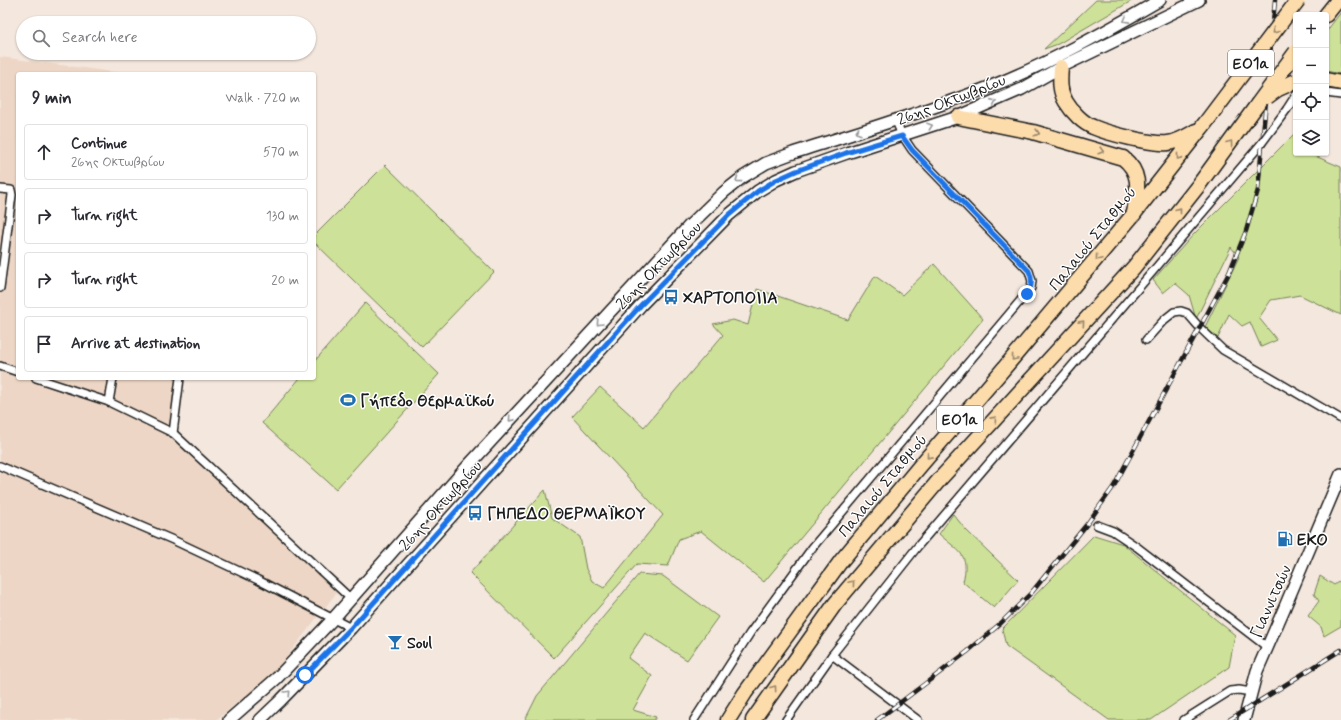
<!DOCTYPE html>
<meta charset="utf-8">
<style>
body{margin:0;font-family:Mynerve,sans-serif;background:#f2f2f3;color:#2b2b33}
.controls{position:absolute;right:12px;top:12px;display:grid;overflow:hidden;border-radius:4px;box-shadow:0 1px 3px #0004}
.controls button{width:36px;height:36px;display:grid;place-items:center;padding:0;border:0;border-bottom:1px solid #e1e1e2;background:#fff;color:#2b2b33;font:20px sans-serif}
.stop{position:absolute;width:12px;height:12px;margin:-9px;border:3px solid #1a73e8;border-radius:50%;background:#fff}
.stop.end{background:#1a73e8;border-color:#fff;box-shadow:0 1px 4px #0008}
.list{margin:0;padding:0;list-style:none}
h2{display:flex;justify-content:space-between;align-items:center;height:52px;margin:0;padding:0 16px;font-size:17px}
h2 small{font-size:13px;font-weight:400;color:#7c7c81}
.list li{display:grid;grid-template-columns:26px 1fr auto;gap:12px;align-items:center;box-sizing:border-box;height:56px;margin:0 8px 8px;padding:0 8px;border:1px solid #e1e1e2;border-radius:4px}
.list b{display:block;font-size:15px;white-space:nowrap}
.list p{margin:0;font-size:13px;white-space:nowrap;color:#7c7c81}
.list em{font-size:13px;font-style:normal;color:#7c7c81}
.icon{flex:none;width:22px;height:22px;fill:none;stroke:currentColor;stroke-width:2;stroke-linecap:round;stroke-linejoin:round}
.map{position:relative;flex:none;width:1341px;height:720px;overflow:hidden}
.search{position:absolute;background:#fff;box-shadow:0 1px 3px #0004;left:16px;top:16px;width:300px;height:44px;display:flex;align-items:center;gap:10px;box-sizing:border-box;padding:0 14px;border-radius:22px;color:#7c7c81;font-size:15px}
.panel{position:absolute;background:#fff;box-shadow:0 1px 3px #0004;left:16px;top:72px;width:300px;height:308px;border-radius:4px}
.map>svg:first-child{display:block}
.built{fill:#edd6c5}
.green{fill:#cde298;stroke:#747f5a}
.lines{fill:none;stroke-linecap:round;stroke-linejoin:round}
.street-casing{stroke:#1c1c1c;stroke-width:10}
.secondary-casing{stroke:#1c1c1c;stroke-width:14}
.highway-casing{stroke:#1c1c1c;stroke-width:17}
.street{stroke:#fff;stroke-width:7}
.secondary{stroke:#fff;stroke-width:11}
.highway{stroke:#fddcac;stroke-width:14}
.rail-casing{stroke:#1c1c1c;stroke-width:4.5}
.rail{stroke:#fff;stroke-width:3;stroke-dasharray:9;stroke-linecap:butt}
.street-bridge-casing{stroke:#1c1c1c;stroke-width:10;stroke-linecap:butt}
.highway-bridge-casing{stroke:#1c1c1c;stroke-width:17;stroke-linecap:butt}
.street-bridge{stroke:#fff;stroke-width:7}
.highway-bridge{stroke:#fddcac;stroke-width:14}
.oneway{stroke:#999}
.oneway2{stroke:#98866b}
.route{stroke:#1a73e8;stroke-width:5}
.labels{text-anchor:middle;stroke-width:3;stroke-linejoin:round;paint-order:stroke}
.shield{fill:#fff;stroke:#606060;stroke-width:1}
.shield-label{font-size:15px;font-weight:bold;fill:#1c1c1c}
.street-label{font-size:16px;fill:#1c1c1c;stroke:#fff}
.poi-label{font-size:16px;font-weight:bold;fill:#1c1c1c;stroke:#fff;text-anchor:start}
</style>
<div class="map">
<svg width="1341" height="720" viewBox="0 0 1341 720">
<rect width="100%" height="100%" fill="#f4e7dd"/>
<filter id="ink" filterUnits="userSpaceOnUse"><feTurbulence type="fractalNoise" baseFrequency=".025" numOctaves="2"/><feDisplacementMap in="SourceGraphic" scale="8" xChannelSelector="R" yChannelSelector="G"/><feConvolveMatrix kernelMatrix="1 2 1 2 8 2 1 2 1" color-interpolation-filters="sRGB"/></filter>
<g filter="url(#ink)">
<path class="built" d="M0,57L128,74H18V378H180L173,433L337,592L274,673L216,720H0Z"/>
<g class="green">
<path d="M1096,0H1133L1058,44L1044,49Z"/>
<path d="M1341,12V74L1326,71V32Z"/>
<path d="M1296,132V153H1308L1341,167V315L1300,295L1271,300L1259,318L1277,340L1261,347L1250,322L1242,326L1229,314L1218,338L1205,327L1239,257L1231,247L1196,319L1189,295L1175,283L1163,293L1153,280L1194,234Z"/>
<path d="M385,165L494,272L422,347L314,242V236Z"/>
<path d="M934,264L983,319L764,582L701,531L679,539L668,566L637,564L554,658L470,573L545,490L552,518L580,537L586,569L592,581L604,588L663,515L572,417L600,387L644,427L723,335L713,324L733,320L748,325L757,289L848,320L875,276L902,295Z"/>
<path d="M365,303L439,374L336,489L262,423L300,378H314V362Z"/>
<path d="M953,514L966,530L1018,580L994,608L963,582C970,553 959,552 939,534Z"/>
<path d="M1094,535L1123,544L1235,635L1229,667L1151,720H1109L1006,646L1002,629Z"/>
<path d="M639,574L663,576L718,617L687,660L645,633L628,658L652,676L633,710L656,717L654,720H525L537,696Z"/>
<path d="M1320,576L1334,585L1341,580V626L1324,636L1321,627L1308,616L1319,601L1314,594Z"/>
</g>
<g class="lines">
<g class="street-casing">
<g id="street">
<path d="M1326,93L1341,95"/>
<path d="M1287,109L1296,95"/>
<path d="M0,189L11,190L12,195L0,288"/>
<path d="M1146,340L1164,320L1174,312L1181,311L1187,313L1200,328L1223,350L1341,419"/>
<path d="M0,366L18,372"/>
<path d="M36,378L109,402L173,433L350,598"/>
<path d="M109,402L113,378"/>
<path d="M173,433L180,378"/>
<path d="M0,466L173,540L258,580L351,628"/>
<path d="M1097,525L1113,531L1137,547L1267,647"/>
<path d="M832,655L918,720"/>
<path d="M694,720L750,633L812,548L1031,288L1032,281L1029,271L912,150L902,135L895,119"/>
<path d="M786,720L832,655L918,546L1142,284L1261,144"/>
<path d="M1184,720L1230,691L1239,690L1251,692"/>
</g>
</g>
<g class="secondary-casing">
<g id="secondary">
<path d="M229,720L277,678L333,619L467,467L689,226L724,192L743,177L766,163L793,153C858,132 925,112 989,87C1048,64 1105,32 1160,0"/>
<path d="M260,720L281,700L351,628L641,305L729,215L758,191L776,180L796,171L847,153L958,117L992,102L1022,89L1061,67L1199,0"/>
<path d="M1244,720L1257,671L1284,609L1341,474"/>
</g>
</g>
<g class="highway-casing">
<g id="highway">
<path d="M1326,15L1338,0"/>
<path d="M1061,67C1060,80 1059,91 1066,102C1072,112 1083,123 1093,127C1107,133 1153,145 1168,143C1178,142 1187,136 1196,131"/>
<path d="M1326,80L1341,83"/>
<path d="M958,117L1033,132L1123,158C1143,174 1137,191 1134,214"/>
<path d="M728,720L745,693L841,561L920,466L1000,373L1133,215L1203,126"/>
<path d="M753,720L835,604L940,479L1134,267L1198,186L1257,105"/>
</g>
</g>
<use href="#street" class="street"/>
<use href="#secondary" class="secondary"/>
<use href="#highway" class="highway"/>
<g class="rail-casing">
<g id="rail">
<path d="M877,720L967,652L1001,623L1032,592L1087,524L1114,486L1229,273L1246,231L1258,190L1275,0"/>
<path d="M1229,720L1341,650"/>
</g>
</g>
<use href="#rail" class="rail"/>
<g class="street-bridge-casing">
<path id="street-bridge" d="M1261,144L1287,109"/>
</g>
<g class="highway-bridge-casing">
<g id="highway-bridge">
<path d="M1267,97L1278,89L1296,81"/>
<path d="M1257,105L1296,52"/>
<path d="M1203,126L1298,0"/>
</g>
</g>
<use href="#street-bridge" class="street-bridge"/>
<use href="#highway-bridge" class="highway-bridge"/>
</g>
<defs><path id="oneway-chevron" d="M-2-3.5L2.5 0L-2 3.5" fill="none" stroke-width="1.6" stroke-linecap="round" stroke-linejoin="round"/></defs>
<g class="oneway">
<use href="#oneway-chevron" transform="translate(1126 20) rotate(151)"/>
<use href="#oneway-chevron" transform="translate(994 102) rotate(-24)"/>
<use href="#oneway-chevron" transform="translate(930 126) rotate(-19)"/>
<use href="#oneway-chevron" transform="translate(858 132) rotate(162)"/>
<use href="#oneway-chevron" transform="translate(738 180) rotate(143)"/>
<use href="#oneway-chevron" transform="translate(599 323) rotate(133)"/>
<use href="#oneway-chevron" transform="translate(511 419) rotate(132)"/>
<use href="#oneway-chevron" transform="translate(288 693) rotate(-46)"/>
</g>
<g class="oneway2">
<use href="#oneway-chevron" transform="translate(1275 31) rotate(127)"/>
<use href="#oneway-chevron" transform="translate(1037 133) rotate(15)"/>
<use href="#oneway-chevron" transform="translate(1230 143) rotate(-54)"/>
<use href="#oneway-chevron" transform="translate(1101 151) rotate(17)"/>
<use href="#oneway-chevron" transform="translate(1179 157) rotate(128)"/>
<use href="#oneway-chevron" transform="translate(1179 210) rotate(-52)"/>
<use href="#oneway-chevron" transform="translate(1098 258) rotate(130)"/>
<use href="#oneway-chevron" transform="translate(1082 323) rotate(-48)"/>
<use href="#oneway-chevron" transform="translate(1014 358) rotate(130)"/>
<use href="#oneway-chevron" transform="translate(994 419) rotate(-48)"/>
<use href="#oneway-chevron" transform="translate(929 456) rotate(131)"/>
<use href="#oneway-chevron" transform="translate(852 583) rotate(-50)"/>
<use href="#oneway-chevron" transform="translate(774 688) rotate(-54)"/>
</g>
</g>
<g class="lines" filter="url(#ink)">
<path class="route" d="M305,675L351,628L641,305L729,215L758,191L776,180L796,171L846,153L902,136L912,150L1029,271C1033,280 1032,286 1027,294"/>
</g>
<defs>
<g id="bus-bare" transform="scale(1.2)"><path d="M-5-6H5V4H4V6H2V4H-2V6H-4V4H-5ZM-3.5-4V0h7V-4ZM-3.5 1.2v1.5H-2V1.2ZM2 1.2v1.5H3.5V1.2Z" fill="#1f6fb2" stroke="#fff" stroke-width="2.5" paint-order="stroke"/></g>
<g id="stadium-bare" transform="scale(1.2)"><path d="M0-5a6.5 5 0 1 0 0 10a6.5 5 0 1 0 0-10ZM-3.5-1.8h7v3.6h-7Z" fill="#1f6fb2" stroke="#fff" stroke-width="2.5" paint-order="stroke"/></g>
<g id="fuel-bare" transform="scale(1.2)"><path d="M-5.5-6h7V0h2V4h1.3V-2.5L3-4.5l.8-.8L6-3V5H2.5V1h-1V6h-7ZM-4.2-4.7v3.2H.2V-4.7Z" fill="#1f6fb2" stroke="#fff" stroke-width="2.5" paint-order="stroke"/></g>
<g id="bar-bare" transform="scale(1.2)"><path d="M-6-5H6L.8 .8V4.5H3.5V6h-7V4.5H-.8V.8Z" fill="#1f6fb2" stroke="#fff" stroke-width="2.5" paint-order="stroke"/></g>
</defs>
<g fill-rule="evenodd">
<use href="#bus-bare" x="671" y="297"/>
<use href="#stadium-bare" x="348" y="400"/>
<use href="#bus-bare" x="475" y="513"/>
<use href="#fuel-bare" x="1285" y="539"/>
<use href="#bar-bare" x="395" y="642"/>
</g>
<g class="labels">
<g class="shield">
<rect x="1228" y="50" width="46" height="26" rx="3"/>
<rect x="937" y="406" width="46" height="26" rx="3"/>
</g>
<g class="shield-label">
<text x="1251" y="68">ΕΟ1α</text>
<text x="960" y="424">ΕΟ1α</text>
</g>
<g class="street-label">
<text transform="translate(951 99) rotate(-21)" y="6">26ης Οκτωβρίου</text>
<text transform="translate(1092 238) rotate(-51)" y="6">Παλαιού Σταθμού</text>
<text transform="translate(658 265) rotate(-46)" y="6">26ης Οκτωβρίου</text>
<text transform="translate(882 485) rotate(-50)" y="6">Παλαιού Σταθμού</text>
<text transform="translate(440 505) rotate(-48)" y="6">26ης Οκτωβρίου</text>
<text transform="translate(1270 601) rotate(-66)" y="6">Γιαννιτσών</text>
</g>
<g class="poi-label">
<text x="683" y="303">ΧΑΡΤΟΠΟΙΙΑ</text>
<text x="360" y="406">Γήπεδο Θερμαϊκού</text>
<text x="487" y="519">ΓΗΠΕΔΟ ΘΕΡΜΑΪΚΟΥ</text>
<text x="1297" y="545">ΕΚΟ</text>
<text x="407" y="648">Soul</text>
</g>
</g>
</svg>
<div class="controls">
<button>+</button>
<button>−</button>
<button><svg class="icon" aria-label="locate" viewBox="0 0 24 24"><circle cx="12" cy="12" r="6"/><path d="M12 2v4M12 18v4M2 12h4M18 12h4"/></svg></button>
<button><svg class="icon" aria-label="layers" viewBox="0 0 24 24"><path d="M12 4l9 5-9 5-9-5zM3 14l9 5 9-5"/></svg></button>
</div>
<div class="stop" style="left:305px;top:675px"></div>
<div class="stop end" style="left:1027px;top:294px"></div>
<div class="search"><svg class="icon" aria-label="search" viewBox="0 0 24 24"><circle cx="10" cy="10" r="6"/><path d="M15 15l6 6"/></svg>Search here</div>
<section class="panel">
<h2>9 min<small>Walk · 720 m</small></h2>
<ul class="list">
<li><svg class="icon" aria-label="ahead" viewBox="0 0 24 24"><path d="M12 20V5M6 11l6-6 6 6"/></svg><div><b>Continue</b><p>26ης Οκτωβρίου</p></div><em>570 m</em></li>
<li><svg class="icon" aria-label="right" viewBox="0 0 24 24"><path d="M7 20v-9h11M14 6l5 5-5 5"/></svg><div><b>Turn right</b></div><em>130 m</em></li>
<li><svg class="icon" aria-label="right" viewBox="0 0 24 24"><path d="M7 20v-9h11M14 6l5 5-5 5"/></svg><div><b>Turn right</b></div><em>20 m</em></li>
<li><svg class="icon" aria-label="arrive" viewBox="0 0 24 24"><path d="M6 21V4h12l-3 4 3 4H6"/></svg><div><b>Arrive at destination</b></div></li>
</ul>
</section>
</div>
